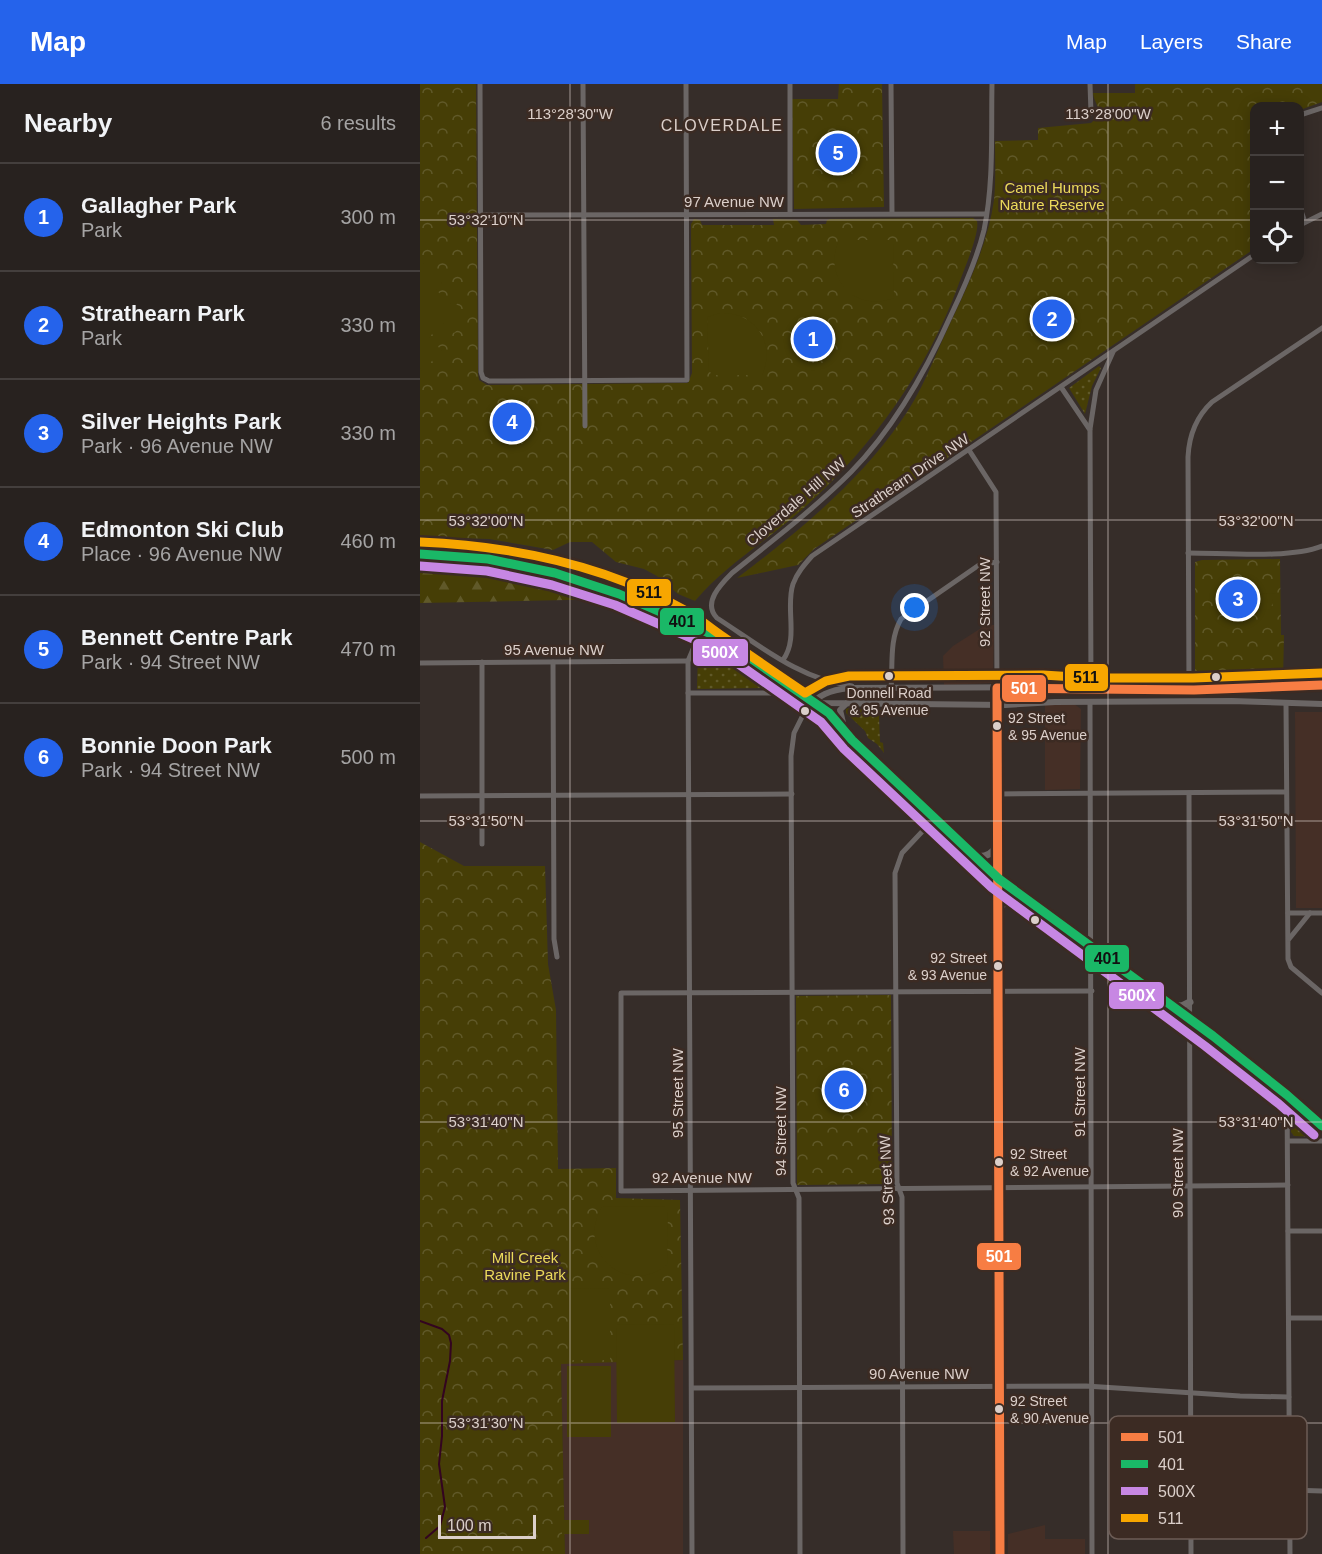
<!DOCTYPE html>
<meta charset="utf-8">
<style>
body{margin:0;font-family:Arial,sans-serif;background:#302a28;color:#f1f3f6}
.controls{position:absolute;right:18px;top:18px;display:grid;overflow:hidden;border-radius:12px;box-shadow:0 3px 15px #0003}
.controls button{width:54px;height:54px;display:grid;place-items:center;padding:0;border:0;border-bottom:2px solid #443f3d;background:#28221f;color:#f1f3f6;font:30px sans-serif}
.scale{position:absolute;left:18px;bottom:15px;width:98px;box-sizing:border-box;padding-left:6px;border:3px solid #dbcfca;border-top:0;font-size:16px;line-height:21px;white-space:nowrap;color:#dbcfca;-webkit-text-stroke:4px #3c2b23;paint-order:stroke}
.you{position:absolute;left:495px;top:524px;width:21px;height:21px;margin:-15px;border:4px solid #fff;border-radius:50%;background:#1a73e8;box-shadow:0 0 0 9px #1a73e833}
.badge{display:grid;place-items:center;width:39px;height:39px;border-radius:50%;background:#2563eb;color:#fff;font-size:20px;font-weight:700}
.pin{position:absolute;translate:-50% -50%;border:3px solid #fff;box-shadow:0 2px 6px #0006}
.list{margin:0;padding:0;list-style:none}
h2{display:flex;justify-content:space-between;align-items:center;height:78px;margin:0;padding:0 24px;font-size:26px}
h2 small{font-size:20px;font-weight:400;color:#a5a4a4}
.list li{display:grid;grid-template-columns:39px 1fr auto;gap:18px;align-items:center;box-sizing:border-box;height:108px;padding:0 24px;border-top:2px solid #443f3d}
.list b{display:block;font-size:22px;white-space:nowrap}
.list p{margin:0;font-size:20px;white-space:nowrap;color:#a5a4a4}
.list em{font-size:20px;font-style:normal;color:#a5a4a4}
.icon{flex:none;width:33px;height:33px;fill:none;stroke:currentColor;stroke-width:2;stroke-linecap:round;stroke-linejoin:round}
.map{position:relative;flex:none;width:902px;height:1470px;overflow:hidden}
header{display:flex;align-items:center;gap:36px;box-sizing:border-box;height:84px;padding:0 30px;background:#2563eb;color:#fff}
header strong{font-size:28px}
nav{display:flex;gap:33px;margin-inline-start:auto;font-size:21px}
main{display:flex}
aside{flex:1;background:#28221f}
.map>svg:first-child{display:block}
.built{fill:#452f26}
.grass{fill:url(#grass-dots)}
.forest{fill:url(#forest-firs)}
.park{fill:url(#park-crowns)}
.garden{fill:#463e06}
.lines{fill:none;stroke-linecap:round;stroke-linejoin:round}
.stream{stroke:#330420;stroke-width:2}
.minor{stroke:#6b6665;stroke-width:5}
.tertiary{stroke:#6b6665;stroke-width:6}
.secondary{stroke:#6d6867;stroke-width:7}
.bus-1-casing{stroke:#3c2b23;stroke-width:14}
.bus-2-casing{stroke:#3c2b23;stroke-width:14}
.bus-3-casing{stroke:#3c2b23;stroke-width:14}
.bus-4-casing{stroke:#3c2b23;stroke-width:14}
.bus-1{stroke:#f77d43;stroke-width:9}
.bus-2{stroke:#1ab867;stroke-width:9}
.bus-3{stroke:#c787e3;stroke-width:9}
.bus-4{stroke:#f7a600;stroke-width:9}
.ticks{fill:none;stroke:#dbcfca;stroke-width:1.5;stroke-opacity:0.45}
.bus-dot{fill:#dbcfca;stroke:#3c2b23;stroke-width:2}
.labels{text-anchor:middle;stroke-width:5;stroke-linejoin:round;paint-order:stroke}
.bus-label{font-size:14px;fill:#dbcfca;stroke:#3c2b23;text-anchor:start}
.park-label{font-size:15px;fill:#ecda5b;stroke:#3c2b23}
.street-label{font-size:15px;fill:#dbcfca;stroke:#3c2b23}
.neighbourhood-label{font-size:16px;letter-spacing:1.5px;fill:#dbcfca;stroke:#3c2b23}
.key{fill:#3c2b23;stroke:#6c5c55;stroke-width:1.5}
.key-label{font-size:16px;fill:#dbcfca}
.ticks-label{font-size:15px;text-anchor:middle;fill:#dbcfca;stroke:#3c2b23;stroke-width:5;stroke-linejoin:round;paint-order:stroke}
.line-badge{stroke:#3c2b23;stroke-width:2}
.badge-label{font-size:16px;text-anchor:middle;font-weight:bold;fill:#fff}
.pale-badge-label{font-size:16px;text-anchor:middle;font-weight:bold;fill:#111}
</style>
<header>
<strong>Map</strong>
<nav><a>Map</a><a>Layers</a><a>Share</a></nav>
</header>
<main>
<aside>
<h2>Nearby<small>6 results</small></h2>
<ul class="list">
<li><span class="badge">1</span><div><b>Gallagher Park</b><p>Park</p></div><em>300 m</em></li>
<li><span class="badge">2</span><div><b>Strathearn Park</b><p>Park</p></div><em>330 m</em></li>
<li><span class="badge">3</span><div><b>Silver Heights Park</b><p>Park · 96 Avenue NW</p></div><em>330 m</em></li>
<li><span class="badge">4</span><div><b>Edmonton Ski Club</b><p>Place · 96 Avenue NW</p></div><em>460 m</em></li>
<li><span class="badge">5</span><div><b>Bennett Centre Park</b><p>Park · 94 Street NW</p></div><em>470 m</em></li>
<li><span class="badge">6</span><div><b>Bonnie Doon Park</b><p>Park · 94 Street NW</p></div><em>500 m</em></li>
</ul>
</aside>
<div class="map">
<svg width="902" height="1470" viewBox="0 0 902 1470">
<defs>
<pattern id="grass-dots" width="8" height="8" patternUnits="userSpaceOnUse" patternTransform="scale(1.5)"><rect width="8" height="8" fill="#463e06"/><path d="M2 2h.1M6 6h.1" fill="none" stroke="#605929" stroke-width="1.8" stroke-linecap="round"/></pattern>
<pattern id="forest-firs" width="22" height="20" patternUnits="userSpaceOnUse" patternTransform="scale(1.5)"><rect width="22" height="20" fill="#463e06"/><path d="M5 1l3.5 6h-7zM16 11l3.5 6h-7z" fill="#605929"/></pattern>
<pattern id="park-crowns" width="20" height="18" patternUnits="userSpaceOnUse" patternTransform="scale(1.5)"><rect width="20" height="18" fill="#463e06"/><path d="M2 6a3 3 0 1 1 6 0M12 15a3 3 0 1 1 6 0" fill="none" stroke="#605929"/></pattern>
</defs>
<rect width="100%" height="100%" fill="#362d29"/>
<g class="built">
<path d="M566,541H574L573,599L524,601L523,572L533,562Z"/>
<path d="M625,620H654L661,625L660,705L625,706Z"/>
<path d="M875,628H902V824H876Z"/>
<path d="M263,1276V1470H145L141,1279Z"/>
<path d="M625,1441V1455H665V1470H588V1450Z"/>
<path d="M533,1447H570V1470H534Z"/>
</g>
<g class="grass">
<path d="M679,282L681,284L672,302L665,330L649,304Z"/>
<path d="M282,562L286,563L342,604L277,605L278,565Z"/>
<path d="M432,623L444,626H463V632L459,633L460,658L463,659L464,669L457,660L448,654L445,647L426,629V625Z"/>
<path d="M873,1026H876L901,1051L899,1053L874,1052L871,1048Z"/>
</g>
<path class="forest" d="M0,480C65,478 133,497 195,515L0,519Z"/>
<g class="park">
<path d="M0,0H56L58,290L59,296L67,301L268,299L272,289L271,140L274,135L280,136L282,141H354L353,135L377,136L381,141L406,140L407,136L411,135L553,134L557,137C560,149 543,188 538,202C507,286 453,362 386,422C350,455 306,480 275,517L258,510L237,492L224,485L196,478L172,458H150L133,466L69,455L0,453Z"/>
<path d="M419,0H462L464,123L374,125L372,15H418Z"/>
<path d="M715,0H902V18L880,26V22H834V165L394,465L378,481L317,494C378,448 437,400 481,337C502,308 513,276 528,244C547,204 568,160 574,116C576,96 575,76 575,57L618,56V44L671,39L679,32C680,23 674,18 673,9H715Z"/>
<path d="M860,475L861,551H864L863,597L832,599L824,597L778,598L775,594V478L782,476Z"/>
<path d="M0,758L44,782H125L128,880L136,926L138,1085L196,1084V1114L260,1116L263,1276L141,1280L145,1470H0Z"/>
<path d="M471,911L472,1100L377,1101L376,912Z"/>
</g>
<g class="garden">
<path d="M419,156H469L473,159L474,214C435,229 402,194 419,156Z"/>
<path d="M3,179L22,199L16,206L31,220L34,218L50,233L34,249L24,239L9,253L22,267L2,287L0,284V182Z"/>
<path d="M300,229C334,227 357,259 342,291H293L289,287L287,233Z"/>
<path d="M836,509L856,510V515H853L851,525L833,526L831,524Z"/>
<path d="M244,1122L248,1127L247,1181C206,1213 155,1168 182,1123Z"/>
<path d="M149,1204L190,1205V1276H148Z"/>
<path d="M254,1240L255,1338L197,1339L196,1241Z"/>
<rect x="147" y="1282" width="44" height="71"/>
<rect x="142" y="1436" width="27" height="14"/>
</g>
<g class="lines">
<path class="stream" d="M0,1237L22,1245L29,1251L31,1259L30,1277L22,1317V1352L19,1380L25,1423L20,1442L6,1454"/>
<g class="minor">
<path d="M60,0L61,288L63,294L69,297L267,296L266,0"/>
<path d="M163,0L165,342"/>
<path d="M370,0V130"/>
<path d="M471,0L472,129"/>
<path d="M670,0L671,29"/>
<path d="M880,31L902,24"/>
<path d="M880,124L885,138"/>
<path d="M61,131L566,130"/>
<path d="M880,141L902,130"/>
<path d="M641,303L670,346L671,606"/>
<path d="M670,345L676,306L693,268"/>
<path d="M549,366L576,408L577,604"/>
<path d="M768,469C805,469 870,475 902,462"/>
<path d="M363,576C379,554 365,524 373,500C377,489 384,481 392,472L834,171"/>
<path d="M62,578V760"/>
<path d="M133,578L134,855L137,873"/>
<path d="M0,579L268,577"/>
<path d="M432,602C381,596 339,561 297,534C282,519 301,500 312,489C353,456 394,425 431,388C474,344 506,287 531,231C544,204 557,175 564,146C574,98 571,48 572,0"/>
<path d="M471,605C473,581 469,556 481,535L559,481L577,478"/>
<path d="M769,606L768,373C769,351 776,333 792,318L902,244"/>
<path d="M268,609H362"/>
<path d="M670,618L672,1470"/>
<path d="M866,620L868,875L871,883L902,909"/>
<path d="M769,709L771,1470"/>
<path d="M577,710L866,708"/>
<path d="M0,712L372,710"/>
<path d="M868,829H902"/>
<path d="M869,855L890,829"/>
<path d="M672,907L201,909V1107L868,1101"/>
<path d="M867,1010L870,1470"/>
<path d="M868,1057H902"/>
<path d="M868,1147H902"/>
<path d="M869,1234H902"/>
<path d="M272,1304L666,1302L820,1312L869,1313"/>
<path d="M870,1406L902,1407"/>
<path d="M272,1470L268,577L279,551"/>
<path d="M380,1470L379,1114L373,1099L371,672L374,649L386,625"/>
<path d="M483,1470L482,1113L477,1099L475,789L482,769L514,735"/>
</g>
<g class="tertiary">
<path d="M577,604L580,1470"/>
<path d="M394,617L403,619L585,621L635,618L812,617L902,620"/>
<path d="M386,625C398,611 410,606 429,604L623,603L671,606H773L902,601"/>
<path d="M424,643L420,626L427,619"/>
</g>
<g class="secondary">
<path d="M0,470C69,471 136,485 201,510C224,519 245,531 267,541C273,543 279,544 284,546C312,559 337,578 362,595C386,612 415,628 431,654"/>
<path d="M269,542L279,551L419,649L432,656C490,707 540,766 602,813C702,889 809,957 902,1042"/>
<path d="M555,772C565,774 572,770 577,762"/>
<path d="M578,826L587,816L602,813"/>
<path d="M752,921L762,922L770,918"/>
</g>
<g class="bus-1-casing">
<path id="bus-1" d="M580,1470L577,604L774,606L902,601"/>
</g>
<g class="bus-2-casing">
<path id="bus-2" d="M0,470L68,475L135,489L199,510L293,551L313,562L409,629L432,656L579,795L793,952L867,1011L902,1042"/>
</g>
<g class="bus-3-casing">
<path id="bus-3" d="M0,482L67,487L132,501L195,521L278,557L307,572L401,638L424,665L572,804L785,962L859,1020L894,1051"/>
</g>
<g class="bus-4-casing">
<path id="bus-4" d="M0,458C93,462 187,481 268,528C280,535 290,544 302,552C329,571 357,590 385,609L406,597L429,592L623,591L671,594H773L902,589"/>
</g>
<use href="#bus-1" class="bus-1"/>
<use href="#bus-2" class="bus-2"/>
<use href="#bus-3" class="bus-3"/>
<use href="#bus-4" class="bus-4"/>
</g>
<path class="ticks" d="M150,0V1470M688,0V1470M0,136H834M880,136H902M0,436H902M0,737H902M0,1038H902M0,1339H902"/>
<g class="bus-dot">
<circle cx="469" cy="592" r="5"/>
<circle cx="796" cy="593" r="5"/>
<circle cx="385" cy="627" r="5"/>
<circle cx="577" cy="642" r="5"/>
<circle cx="615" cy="836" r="5"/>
<circle cx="578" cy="882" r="5"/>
<circle cx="579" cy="1078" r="5"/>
<circle cx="579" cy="1325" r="5"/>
</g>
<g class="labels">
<g class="bus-label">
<text x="469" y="614" text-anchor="middle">Donnell Road<tspan x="469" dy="17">&amp; 95 Avenue</tspan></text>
<text x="588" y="639">92 Street<tspan x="588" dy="17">&amp; 95 Avenue</tspan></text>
<text x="567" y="879" text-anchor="end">92 Street<tspan x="567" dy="17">&amp; 93 Avenue</tspan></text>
<text x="590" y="1075">92 Street<tspan x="590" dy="17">&amp; 92 Avenue</tspan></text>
<text x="590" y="1322">92 Street<tspan x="590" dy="17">&amp; 90 Avenue</tspan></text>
</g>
<g class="park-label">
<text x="632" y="109">Camel Humps<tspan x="632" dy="17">Nature Reserve</tspan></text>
<text x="105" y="1179">Mill Creek<tspan x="105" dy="17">Ravine Park</tspan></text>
</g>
<g class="street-label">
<text x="314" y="123">97 Avenue NW</text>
<text transform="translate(490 392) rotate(-34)" y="5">Strathearn Drive NW</text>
<text transform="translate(376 418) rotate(-41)" y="5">Cloverdale Hill NW</text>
<text transform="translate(565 518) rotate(-90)" y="5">92 Street NW</text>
<text x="134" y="571">95 Avenue NW</text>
<text transform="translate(660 1008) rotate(-90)" y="5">91 Street NW</text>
<text transform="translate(258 1009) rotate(-90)" y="5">95 Street NW</text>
<text transform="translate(361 1047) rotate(-90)" y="5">94 Street NW</text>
<text transform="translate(758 1089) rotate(-90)" y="5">90 Street NW</text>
<text x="282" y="1099">92 Avenue NW</text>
<text transform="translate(467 1096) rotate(-93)" y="5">93 Street NW</text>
<text x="499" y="1295">90 Avenue NW</text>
</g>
<g class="neighbourhood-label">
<text x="302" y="47">CLOVERDALE</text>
</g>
</g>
<rect x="689" y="1332" width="198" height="123" rx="9" class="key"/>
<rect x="701" y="1349" width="27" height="8" fill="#f77d43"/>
<rect x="701" y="1376" width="27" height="8" fill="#1ab867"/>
<rect x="701" y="1403" width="27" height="8" fill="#c787e3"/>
<rect x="701" y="1430" width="27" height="8" fill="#f7a600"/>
<g class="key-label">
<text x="738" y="1359">501</text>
<text x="738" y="1386">401</text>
<text x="738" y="1413">500X</text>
<text x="738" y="1440">511</text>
</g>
<g class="ticks-label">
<text x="150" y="35">113°28'30"W</text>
<text x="688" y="35">113°28'00"W</text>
<text x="66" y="141">53°32'10"N</text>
<text x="66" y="442">53°32'00"N</text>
<text x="836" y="442">53°32'00"N</text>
<text x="66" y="742">53°31'50"N</text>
<text x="836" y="742">53°31'50"N</text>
<text x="66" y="1043">53°31'40"N</text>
<text x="836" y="1043">53°31'40"N</text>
<text x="66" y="1344">53°31'30"N</text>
</g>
<g class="line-badge">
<rect x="206" y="494" width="46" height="29" rx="6" fill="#f7a600"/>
<rect x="239" y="523" width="46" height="29" rx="6" fill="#1ab867"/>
<rect x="272" y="554" width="57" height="29" rx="6" fill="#c787e3"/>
<rect x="644" y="579" width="45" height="29" rx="6" fill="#f7a600"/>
<rect x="581" y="590" width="46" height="29" rx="6" fill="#f77d43"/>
<rect x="664" y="860" width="46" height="29" rx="6" fill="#1ab867"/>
<rect x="688" y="897" width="57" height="29" rx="6" fill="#c787e3"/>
<rect x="556" y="1158" width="46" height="29" rx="6" fill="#f77d43"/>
</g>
<g class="badge-label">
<text x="300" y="574">500X</text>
<text x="604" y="610">501</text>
<text x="717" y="917">500X</text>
<text x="579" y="1178">501</text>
</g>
<g class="pale-badge-label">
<text x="229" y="514">511</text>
<text x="262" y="543">401</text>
<text x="666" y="599">511</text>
<text x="687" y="880">401</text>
</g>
</svg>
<div class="controls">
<button>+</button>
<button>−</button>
<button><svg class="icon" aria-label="locate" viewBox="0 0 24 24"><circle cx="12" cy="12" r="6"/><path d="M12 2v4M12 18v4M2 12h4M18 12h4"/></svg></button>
</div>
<div class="scale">100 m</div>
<div class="you"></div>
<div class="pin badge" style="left:393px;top:255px">1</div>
<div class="pin badge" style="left:632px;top:235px">2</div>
<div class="pin badge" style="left:818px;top:515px">3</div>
<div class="pin badge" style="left:92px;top:338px">4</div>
<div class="pin badge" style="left:418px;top:69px">5</div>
<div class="pin badge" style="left:424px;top:1006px">6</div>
</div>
</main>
